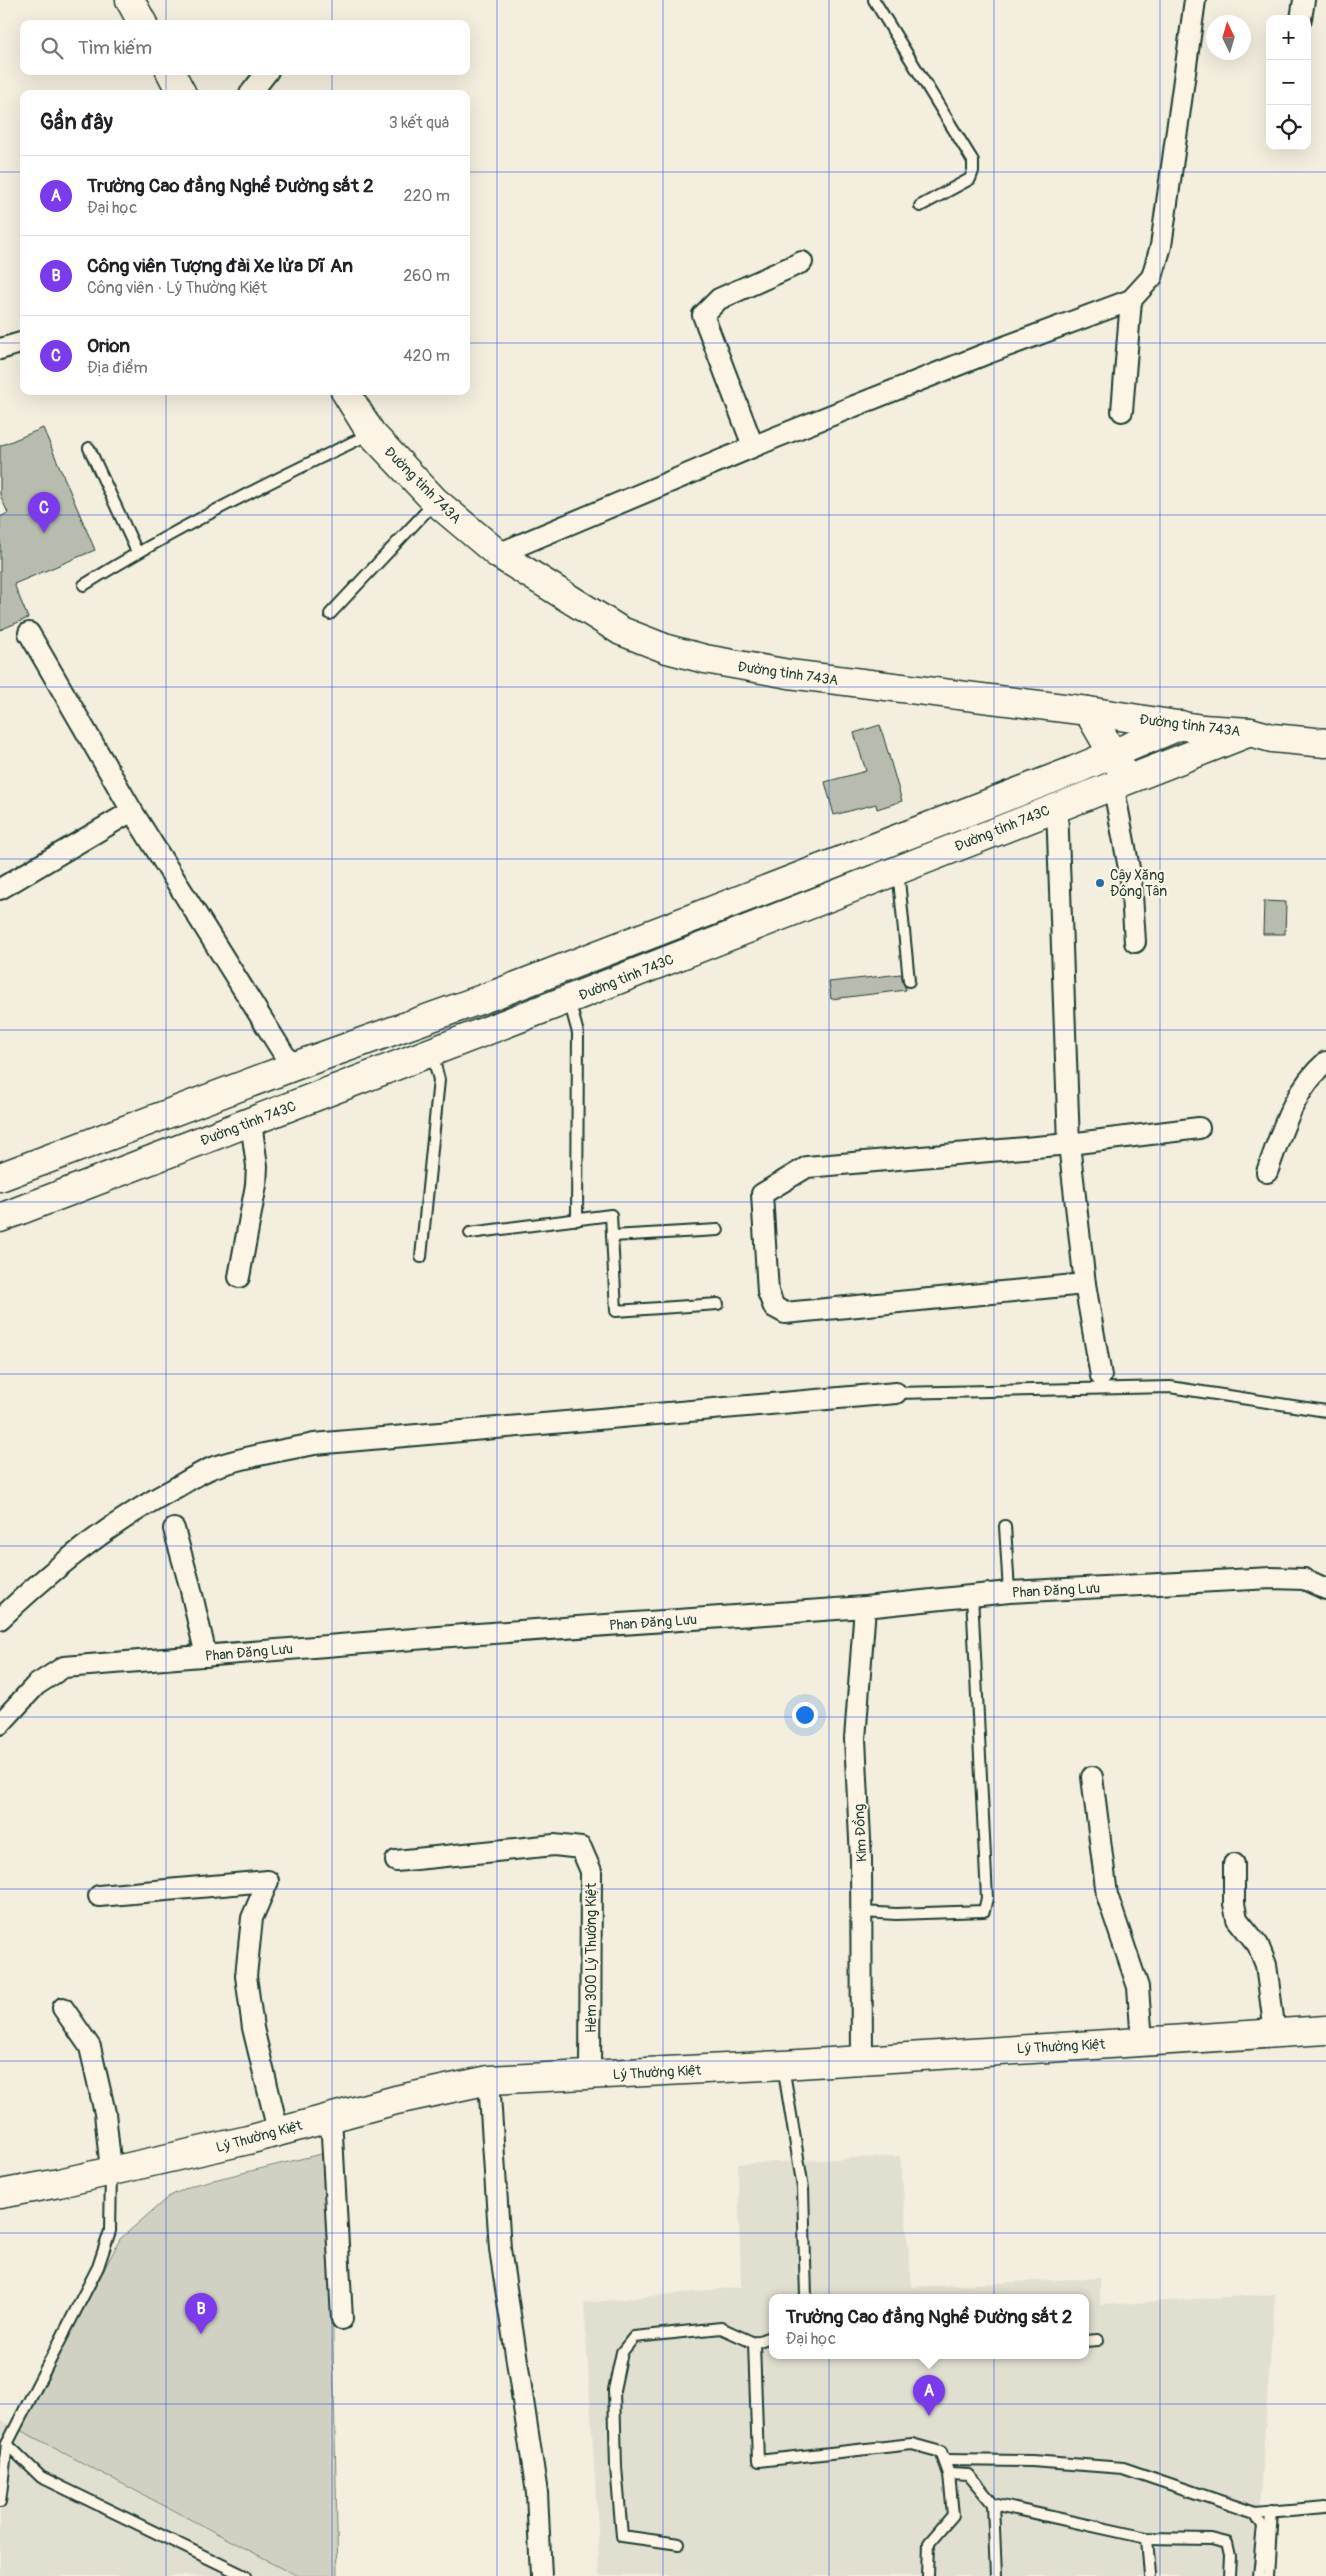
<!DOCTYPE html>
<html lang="vi">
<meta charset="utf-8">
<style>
body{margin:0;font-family:Pangolin,sans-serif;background:#f2f2f2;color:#202124}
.controls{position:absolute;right:15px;top:15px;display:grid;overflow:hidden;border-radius:10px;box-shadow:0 5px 20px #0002}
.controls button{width:45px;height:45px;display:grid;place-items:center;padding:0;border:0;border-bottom:1px solid #e0e0e0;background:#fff;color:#202124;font:25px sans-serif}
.compass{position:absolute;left:1206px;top:15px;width:45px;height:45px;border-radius:50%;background:#fff;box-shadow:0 5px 20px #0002;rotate:355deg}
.you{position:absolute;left:804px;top:1714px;width:18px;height:18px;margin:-12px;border:4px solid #fff;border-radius:50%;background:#1a73e8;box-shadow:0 0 0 8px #1a73e833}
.badge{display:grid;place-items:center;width:32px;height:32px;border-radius:50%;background:#7c3aed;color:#fff;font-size:16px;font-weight:700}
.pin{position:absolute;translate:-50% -41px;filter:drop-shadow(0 1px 2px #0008)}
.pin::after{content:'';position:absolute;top:26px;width:18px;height:15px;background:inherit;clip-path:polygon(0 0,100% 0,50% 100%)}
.popup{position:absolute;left:769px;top:2294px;width:320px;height:65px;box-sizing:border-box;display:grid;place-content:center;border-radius:10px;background:#fff;filter:drop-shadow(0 1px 4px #0005);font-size:16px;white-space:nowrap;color:#757577}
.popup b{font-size:19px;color:#202124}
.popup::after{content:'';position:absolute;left:50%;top:100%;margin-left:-10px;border:10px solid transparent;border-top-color:#fff}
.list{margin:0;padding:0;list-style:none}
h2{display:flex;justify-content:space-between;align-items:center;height:65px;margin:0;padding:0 20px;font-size:21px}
h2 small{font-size:16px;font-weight:400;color:#757577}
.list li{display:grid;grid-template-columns:32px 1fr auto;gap:15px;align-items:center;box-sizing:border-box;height:80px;padding:0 20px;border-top:1px solid #e0e0e0}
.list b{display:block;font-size:19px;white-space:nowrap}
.list p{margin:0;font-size:16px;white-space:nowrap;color:#757577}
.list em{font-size:16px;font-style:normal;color:#757577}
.icon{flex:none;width:28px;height:28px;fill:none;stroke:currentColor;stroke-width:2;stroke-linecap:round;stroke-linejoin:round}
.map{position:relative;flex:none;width:1326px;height:2576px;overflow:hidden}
.search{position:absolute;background:#fff;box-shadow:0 5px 20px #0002;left:20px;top:20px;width:450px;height:55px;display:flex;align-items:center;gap:12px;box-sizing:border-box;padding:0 18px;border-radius:10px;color:#757577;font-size:19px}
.panel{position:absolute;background:#fff;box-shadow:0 5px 20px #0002;left:20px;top:90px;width:450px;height:305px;border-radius:10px}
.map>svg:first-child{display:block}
.built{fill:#e1dfd0;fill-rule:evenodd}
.green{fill:#d0d1c2;stroke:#78877b}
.building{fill:#b8bcae;stroke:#1f3d34}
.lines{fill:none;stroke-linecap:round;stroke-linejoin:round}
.lane-casing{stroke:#1f3d34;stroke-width:14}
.street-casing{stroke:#1f3d34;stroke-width:24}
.secondary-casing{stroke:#1f3d34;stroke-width:31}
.lane{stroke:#fcf5e5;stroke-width:10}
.street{stroke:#fcf5e5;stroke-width:20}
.secondary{stroke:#fcf5e5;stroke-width:28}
.grid{fill:none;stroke:#1d4ed8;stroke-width:1;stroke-opacity:0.55}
.poi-dot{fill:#1f6fb2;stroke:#fcf5e5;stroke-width:2}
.labels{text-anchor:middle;stroke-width:4;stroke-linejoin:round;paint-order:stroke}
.street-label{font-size:14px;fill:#1f3d34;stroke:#fcf5e5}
.poi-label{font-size:14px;fill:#1f3d34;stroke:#fcf5e5;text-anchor:start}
</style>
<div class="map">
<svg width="1326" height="2576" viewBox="0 0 1326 2576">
<rect width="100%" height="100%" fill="#f3eede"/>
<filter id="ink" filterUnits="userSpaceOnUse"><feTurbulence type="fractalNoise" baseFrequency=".02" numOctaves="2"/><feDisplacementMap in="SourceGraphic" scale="10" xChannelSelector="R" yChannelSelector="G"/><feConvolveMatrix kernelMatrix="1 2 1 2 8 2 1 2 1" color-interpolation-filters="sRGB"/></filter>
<g filter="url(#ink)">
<g class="built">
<path d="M900,2156L912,2287L1100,2278V2305L1275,2294L1254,2576H599L598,2527L584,2303L741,2287L738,2164ZM773,2297H1085V2355H773Z"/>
<path d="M0,2420L20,2430L298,2576H0Z"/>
</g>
<path class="green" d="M329,2152L338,2576H298L20,2430L120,2239L168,2197L193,2185Z"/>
<g class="building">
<path d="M43,428L95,550L14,584L28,618L0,630V517L8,513L0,495V446Z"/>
<path d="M880,725L902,801L877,809L876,804L834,815L825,782L866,771L854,733Z"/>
<path d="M1264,901L1286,902L1285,934H1263Z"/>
<path d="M901,974L906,990L831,999L829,982Z"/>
</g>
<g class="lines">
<g class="lane-casing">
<g id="lane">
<path d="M874,0L973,161V171L970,179L920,206"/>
<path d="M89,448L137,552"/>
<path d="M84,585C176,528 273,480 370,434"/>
<path d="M330,614L435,502"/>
<path d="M898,870L909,981"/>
<path d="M569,1000L578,1033L577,1220"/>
<path d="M470,1233L611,1215L616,1311L718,1304"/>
<path d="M612,1236L718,1230"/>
<path d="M421,1257L439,1080L432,1053"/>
<path d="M896,1393L1170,1387L1326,1411"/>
<path d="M1005,1526L1009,1592"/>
<path d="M862,1912L896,1914L984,1911L987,1898L972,1595"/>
<path d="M783,2066L803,2188L806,2297"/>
<path d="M773,2336L754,2343L758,2461L912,2444L941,2452L949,2474L953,2515L929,2543L928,2576"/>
<path d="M1085,2341L1098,2340"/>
<path d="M7,2444L41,2477L245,2576"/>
<path d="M945,2460L1032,2461L1123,2468L1255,2513L1263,2526L1258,2576"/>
<path d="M949,2474L969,2475L993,2504L1147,2538L1211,2539L1227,2543L1230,2556L1229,2576"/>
<path d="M0,2502L7,2444L98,2267L110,2231L111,2172"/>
<path d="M993,2504L996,2576"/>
<path d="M1255,2513L1326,2507"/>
<path d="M1147,2538L1150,2576"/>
<path d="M679,2544L622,2536L616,2467L614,2390L622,2352L634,2337L721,2328L754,2343"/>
<path d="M1268,2576L1272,2511"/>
</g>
</g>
<g class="street-casing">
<g id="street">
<path d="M1301,19L1304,0"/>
<path d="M250,94L268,71"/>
<path d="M0,349L24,342"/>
<path d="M1122,411L1131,300"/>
<path d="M753,446L703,315L719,299L802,262"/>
<path d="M498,554L774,438L988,353L1131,300L1152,277L1161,246L1195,0"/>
<path d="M29,633L132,811L292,1067"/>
<path d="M1113,784L1131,879L1135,942"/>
<path d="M1057,806L1069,1144L1085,1284L1101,1376"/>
<path d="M0,889L132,811"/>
<path d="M1267,1172C1282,1131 1293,1091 1326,1062"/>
<path d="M239,1277L256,1185L257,1166L251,1122"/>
<path d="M1085,1284L785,1313L774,1307L768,1292L762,1194L807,1167L1069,1144L1199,1128"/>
<path d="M174,1529L190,1586L206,1656"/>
<path d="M0,1619C52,1569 113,1521 177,1487C189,1480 201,1472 214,1467C246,1456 280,1451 314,1444L896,1393"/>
<path d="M0,1724L36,1685L64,1667L464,1635L865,1607L1009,1592L1271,1578L1304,1579L1326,1589"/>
<path d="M1092,1777L1107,1895L1138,1987L1142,2042"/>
<path d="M396,1861L554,1845L581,1848L591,1871L590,2076"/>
<path d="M1234,1864V1904L1237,1919L1258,1945L1266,1965L1275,2033"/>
<path d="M99,1896L268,1881L252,1918L246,1976L253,2028L278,2131"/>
<path d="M63,2008L90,2047L105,2113L111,2171"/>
<path d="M862,2059L861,1859L855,1739L865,1607"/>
<path d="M489,2080L500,2249L537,2493L541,2576"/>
<path d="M331,2117L342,2319"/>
</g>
</g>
<g class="secondary-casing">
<g id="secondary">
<path d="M130,0L143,24"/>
<path d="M170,71L182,94"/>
<path d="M345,391L371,433L435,501L498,554L621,631L667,649L705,659L789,674L1088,711L1202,729L1250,732L1272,738L1326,743"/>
<path d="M1088,711L1122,770"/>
<path d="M0,1177L292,1067L496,994L1075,770L1181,725"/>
<path d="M0,1218L569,999L1250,732"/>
<path d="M0,2194L59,2183L248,2140L396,2100L489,2080L783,2065L1326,2030"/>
</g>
</g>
<use href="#lane" class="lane"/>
<use href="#street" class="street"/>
<use href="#secondary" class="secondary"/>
</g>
</g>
<path class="grid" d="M166,0V24M332,0V24M497,0V2576M663,0V2576M829,0V2576M994,0V2576M1160,0V2576M166,71V94M332,71V94M0,172H24M466,172H1326M0,343H24M466,343H1326M166,391V2576M332,391V2576M0,515H1326M0,687H1326M0,859H1326M0,1030H1326M0,1202H1326M0,1374H1326M0,1546H1326M0,1717H1326M0,1889H1326M0,2061H1326M0,2233H1326M0,2404H1326"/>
<circle class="poi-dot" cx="1100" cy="883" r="5"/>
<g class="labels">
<g class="street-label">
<text transform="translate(423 485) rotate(45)" y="5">Đường tỉnh 743A</text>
<text transform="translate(788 673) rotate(8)" y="5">Đường tỉnh 743A</text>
<text transform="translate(1190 725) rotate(7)" y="5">Đường tỉnh 743A</text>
<text transform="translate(1002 828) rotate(-22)" y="5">Đường tỉnh 743C</text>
<text transform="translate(626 977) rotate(-22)" y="5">Đường tỉnh 743C</text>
<text transform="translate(248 1123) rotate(-21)" y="5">Đường tỉnh 743C</text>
<text transform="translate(1056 1590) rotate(-3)" y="5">Phan Đăng Lưu</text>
<text transform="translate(653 1622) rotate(-4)" y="5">Phan Đăng Lưu</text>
<text transform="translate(249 1652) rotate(-5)" y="5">Phan Đăng Lưu</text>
<text transform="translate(860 1833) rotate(-93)" y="5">Kim Đồng</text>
<text transform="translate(591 1958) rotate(-90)" y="5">Hẻm 300 Lý Thường Kiệt</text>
<text transform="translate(1061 2046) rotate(-3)" y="5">Lý Thường Kiệt</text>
<text transform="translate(657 2072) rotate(-3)" y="5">Lý Thường Kiệt</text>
<text transform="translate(259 2136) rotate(-15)" y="5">Lý Thường Kiệt</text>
</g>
<g class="poi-label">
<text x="1110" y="880">Cây Xăng<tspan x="1110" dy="16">Đông Tân</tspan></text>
</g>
</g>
</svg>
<div class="controls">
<button>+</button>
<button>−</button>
<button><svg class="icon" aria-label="locate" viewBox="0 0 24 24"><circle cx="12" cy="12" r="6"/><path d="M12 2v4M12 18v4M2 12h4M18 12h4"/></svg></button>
</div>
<svg class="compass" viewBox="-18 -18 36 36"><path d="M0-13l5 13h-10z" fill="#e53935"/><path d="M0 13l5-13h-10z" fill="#757577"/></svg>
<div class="you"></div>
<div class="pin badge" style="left:929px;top:2416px">A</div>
<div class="popup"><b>Trường Cao đẳng Nghề Đường sắt 2</b>Đại học</div>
<div class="pin badge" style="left:201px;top:2334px">B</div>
<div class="pin badge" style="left:44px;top:533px">C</div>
<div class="search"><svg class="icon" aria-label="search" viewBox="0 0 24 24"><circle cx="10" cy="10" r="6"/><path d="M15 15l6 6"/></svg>Tìm kiếm</div>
<section class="panel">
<h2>Gần đây<small>3 kết quả</small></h2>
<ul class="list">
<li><span class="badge">A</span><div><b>Trường Cao đẳng Nghề Đường sắt 2</b><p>Đại học</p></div><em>220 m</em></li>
<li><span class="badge">B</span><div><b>Công viên Tượng đài Xe lửa Dĩ An</b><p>Công viên · Lý Thường Kiệt</p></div><em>260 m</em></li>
<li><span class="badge">C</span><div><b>Orion</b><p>Địa điểm</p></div><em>420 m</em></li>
</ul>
</section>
</div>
